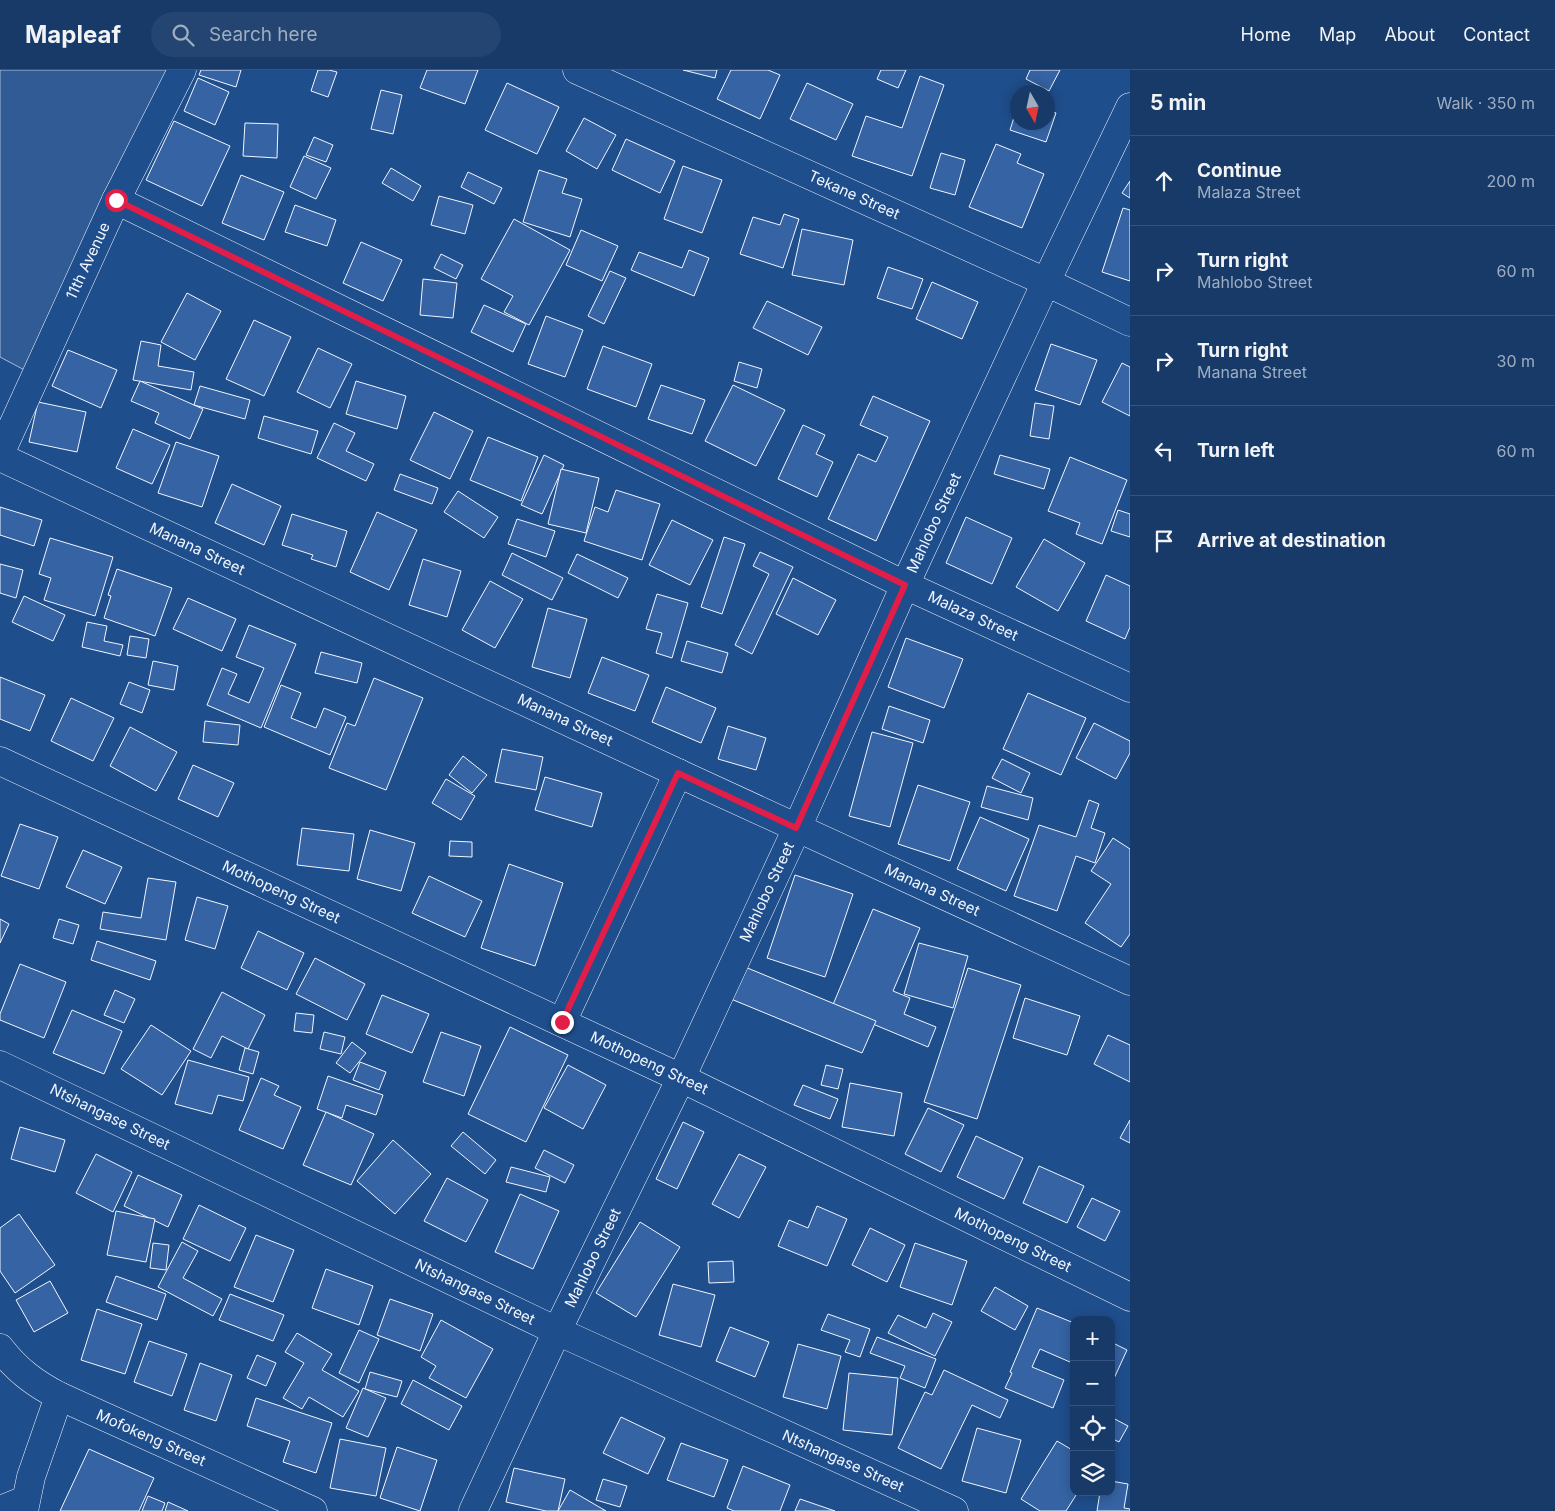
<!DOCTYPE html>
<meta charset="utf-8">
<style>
body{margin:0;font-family:Inter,sans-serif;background:#244571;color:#f1f3f6}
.controls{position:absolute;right:15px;bottom:15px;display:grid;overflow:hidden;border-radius:10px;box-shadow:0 2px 12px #0003}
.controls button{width:45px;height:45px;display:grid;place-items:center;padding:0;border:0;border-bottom:1px solid #36547d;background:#173a69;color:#f1f3f6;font:25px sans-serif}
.compass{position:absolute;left:1010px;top:15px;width:45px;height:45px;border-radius:50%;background:#173a69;box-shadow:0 2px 12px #0003;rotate:171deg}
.stop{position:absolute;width:15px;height:15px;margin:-11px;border:4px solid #e11d48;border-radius:50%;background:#fff}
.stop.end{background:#e11d48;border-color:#fff;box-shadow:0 1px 5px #0008}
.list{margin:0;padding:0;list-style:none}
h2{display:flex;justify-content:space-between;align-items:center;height:65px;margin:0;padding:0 20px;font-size:21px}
h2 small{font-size:16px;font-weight:400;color:#9eadc0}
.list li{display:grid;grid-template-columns:32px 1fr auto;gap:15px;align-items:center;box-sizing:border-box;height:90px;padding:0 20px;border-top:1px solid #36547d}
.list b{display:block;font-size:19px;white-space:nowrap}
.list p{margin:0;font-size:16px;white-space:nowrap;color:#9eadc0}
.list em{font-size:16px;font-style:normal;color:#9eadc0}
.icon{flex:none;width:28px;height:28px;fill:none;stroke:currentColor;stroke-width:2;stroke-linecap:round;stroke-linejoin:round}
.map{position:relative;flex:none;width:1130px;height:1441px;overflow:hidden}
header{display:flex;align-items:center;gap:30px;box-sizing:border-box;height:70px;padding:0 25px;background:#173a69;border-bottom:1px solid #36547d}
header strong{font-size:24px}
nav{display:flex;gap:28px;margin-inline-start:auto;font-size:18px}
.search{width:350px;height:45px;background:#244571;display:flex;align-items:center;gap:12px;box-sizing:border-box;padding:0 18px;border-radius:28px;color:#9eadc0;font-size:19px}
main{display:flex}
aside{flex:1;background:#173a69}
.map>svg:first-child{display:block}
.green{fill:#305b95;stroke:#a8bbd7}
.building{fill:#3563a3;stroke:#f2f6ff}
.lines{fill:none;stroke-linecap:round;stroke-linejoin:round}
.minor-casing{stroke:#f2f6ff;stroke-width:29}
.minor{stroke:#1f4e8c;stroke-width:28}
.route{stroke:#e11d48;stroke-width:6}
.labels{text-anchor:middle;stroke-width:4;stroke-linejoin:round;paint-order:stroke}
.street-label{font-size:15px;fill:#f2f6ff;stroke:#1f4e8c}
</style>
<header>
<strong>Mapleaf</strong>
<div class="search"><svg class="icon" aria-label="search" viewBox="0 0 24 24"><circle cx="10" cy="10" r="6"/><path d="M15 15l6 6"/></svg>Search here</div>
<nav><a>Home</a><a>Map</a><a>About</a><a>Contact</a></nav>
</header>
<main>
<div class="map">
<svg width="1130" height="1441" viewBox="0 0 1130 1441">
<rect width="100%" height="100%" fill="#1f4e8c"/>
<path class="green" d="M0,0H190L47,312L0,287Z"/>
<g class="building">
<path d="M201,0H241L236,17L199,5Z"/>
<path d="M318,0H329L337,2L328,27L311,21Z"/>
<path d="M427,0H478L465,34L420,18Z"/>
<path d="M683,0H717L715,8Z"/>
<path d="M731,0H768L780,5L760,49L717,29Z"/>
<path d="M881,0H906L898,18L877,9Z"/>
<path d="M1030,0H1060L1049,21L1026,9Z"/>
<path d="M920,6L944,15L912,106L852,86L866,46L902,58Z"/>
<path d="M198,8L229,22L215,55L184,41Z"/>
<path d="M507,13L559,37L537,84L485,60Z"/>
<path d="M807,13L853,34L836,70L790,49Z"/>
<path d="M381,20L402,25L393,64L371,59Z"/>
<path d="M1018,35V52H1048V40L1056,43L1046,72L1010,60Z"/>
<path d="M584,48L616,65L597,99L566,81Z"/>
<path d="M174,51L230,76L202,136L146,110Z"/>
<path d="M245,53L278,54L277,88L243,86Z"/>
<path d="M314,67L333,75L326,92L306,85Z"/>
<path d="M626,69L675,91L660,123L612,100Z"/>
<path d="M996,74L1021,84L1017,93L1044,104L1022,158L969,137Z"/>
<path d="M941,83L965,90L955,125L930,118Z"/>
<path d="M304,86L331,98L316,129L290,117Z"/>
<path d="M683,96L722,110L702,163L664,149Z"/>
<path d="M391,98L421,116L413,131L382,113Z"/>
<path d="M539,100L567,109L562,123L582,129L570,167L523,152Z"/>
<path d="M468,102L502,118L494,134L461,117Z"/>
<path d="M241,105L284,122L264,170L222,153Z"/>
<path d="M1130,111V128L1122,123Z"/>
<path d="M439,126L473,135L465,164L431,155Z"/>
<path d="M295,135L336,150L327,176L285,162Z"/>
<path d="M1123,138L1130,140V211L1102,202Z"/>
<path d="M784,144L799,149L783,198L740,184L753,147L780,155Z"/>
<path d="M514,149L570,180L529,255L504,242L513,226L481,209Z"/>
<path d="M802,159L853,170L844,215L792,205Z"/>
<path d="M581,160L618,176L602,211L566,195Z"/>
<path d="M361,172L402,190L383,231L343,213Z"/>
<path d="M689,180L709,188L694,226L631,200L639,182L682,198Z"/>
<path d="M441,184L463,195L456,209L434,198Z"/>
<path d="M888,197L923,209L912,239L877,228Z"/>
<path d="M610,201L626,208L604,254L588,246Z"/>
<path d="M423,209L457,213L453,248L420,245Z"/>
<path d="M932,212L978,232L962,269L916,249Z"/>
<path d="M187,223L221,241L195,290L161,272Z"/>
<path d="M767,231L822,257L808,285L753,258Z"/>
<path d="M484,235L526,254L513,282L471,262Z"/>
<path d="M546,246L583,260L565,307L528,294Z"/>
<path d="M254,250L291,267L264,326L226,309Z"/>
<path d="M141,271L161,275L158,296L194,302L191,320L133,310Z"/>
<path d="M1051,274L1097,290L1080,335L1035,320Z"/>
<path d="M603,276L652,294L636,337L587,319Z"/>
<path d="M318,278L352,294L330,338L297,322Z"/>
<path d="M68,280L117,300L101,338L52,316Z"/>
<path d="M739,292L762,299L757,318L734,311Z"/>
<path d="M1122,293L1130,297V346L1102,332Z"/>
<path d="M140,311L203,339L190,369L155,353L159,343L131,331Z"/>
<path d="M356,311L406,326L397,359L346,344Z"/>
<path d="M661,315L705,330L692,364L648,349Z"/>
<path d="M733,315L785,340L756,396L705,371Z"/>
<path d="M200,316L250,330L245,349L194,335Z"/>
<path d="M873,326L930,351L876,471L828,449L858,384L876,392L888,367L860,355Z"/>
<path d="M38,332L86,342L77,382L29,372Z"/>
<path d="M1035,333L1054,336L1049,369L1030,366Z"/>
<path d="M434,342L473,361L450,409L410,390Z"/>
<path d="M264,346L318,361L311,384L258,368Z"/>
<path d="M334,353L355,363L346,381L374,394L366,411L317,388Z"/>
<path d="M803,355L825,365L816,384L833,392L817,427L778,409Z"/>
<path d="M133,359L170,375L152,414L116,398Z"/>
<path d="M488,367L538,387L521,431L470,410Z"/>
<path d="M176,372L219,386L202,437L158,423Z"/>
<path d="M544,385L564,395L542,444L521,435Z"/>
<path d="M1000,385L1050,399L1044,419L994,404Z"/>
<path d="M1070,387L1127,410L1102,474L1076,464L1080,453L1048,441Z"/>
<path d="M561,399L599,408L586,463L548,454Z"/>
<path d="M400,404L438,418L432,434L394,420Z"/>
<path d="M232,414L281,436L264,475L215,453Z"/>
<path d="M616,420L660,434L642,490L584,471L595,437L608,442Z"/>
<path d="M458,421L498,447L484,468L444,442Z"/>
<path d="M0,437L42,450L34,476L0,465Z"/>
<path d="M1118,440L1130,444V467L1111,461Z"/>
<path d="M377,442L417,460L389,520L350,502Z"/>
<path d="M292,444L347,461L336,497L311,489L313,485L282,475Z"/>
<path d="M966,447L1012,468L992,514L946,493Z"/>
<path d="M517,449L555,461L546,487L508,474Z"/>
<path d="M672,450L713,470L690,515L649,495Z"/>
<path d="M724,467L745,474L722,544L701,537Z"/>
<path d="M50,468L113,487L95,546L44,530L51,508L39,504Z"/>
<path d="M1044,469L1085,493L1058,541L1016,517Z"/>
<path d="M760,482L793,497L752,584L735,575L769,504L753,496Z"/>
<path d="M512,483L563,508L552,530L502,505Z"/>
<path d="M577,484L628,508L618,528L568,503Z"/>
<path d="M423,489L461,501L447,547L409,535Z"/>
<path d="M0,494L23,500L16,528L0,523Z"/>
<path d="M117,499L172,518L155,566L104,548L111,526L108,525Z"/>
<path d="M1106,505L1130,516V557L1125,569L1086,551Z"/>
<path d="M793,508L836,530L818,565L776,544Z"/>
<path d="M490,511L523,529L495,578L462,560Z"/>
<path d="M657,524L688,533L672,588L656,583L662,563L646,559Z"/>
<path d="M24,526L65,545L53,571L12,552Z"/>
<path d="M188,528L236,549L222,581L173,559Z"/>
<path d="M548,538L587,549L570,608L532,597Z"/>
<path d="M87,552L107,556L104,571L123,575L120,586L82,577Z"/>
<path d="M249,555L296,574L261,658L207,635L222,598L237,604L228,624L249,633L264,598L236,587Z"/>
<path d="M130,566L149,569L146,588L127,585Z"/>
<path d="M906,568L963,589L944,638L888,617Z"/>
<path d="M687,571L728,583L722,603L681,591Z"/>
<path d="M321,582L362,593L357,613L315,603Z"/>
<path d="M602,587L649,605L635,641L588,623Z"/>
<path d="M153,591L178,596L174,620L148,615Z"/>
<path d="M0,607L45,625L30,661L0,649Z"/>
<path d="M374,608L423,628L386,720L329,698L347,653L355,656Z"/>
<path d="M129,612L150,620L142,643L120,634Z"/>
<path d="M281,615L301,623L291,648L316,658L324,638L346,647L330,685L264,657Z"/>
<path d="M666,617L716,638L701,673L652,652Z"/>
<path d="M1028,623L1086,648L1061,705L1003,679Z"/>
<path d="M71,628L114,648L93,691L51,671Z"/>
<path d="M889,636L930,650L923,673L882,659Z"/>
<path d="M205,651L240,655L238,675L203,672Z"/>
<path d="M1094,653L1130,671V683L1116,709L1076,688Z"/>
<path d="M728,656L766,668L756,700L718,689Z"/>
<path d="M130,657L177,682L156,721L110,696Z"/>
<path d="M872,662L913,673L890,757L849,746Z"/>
<path d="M502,679L543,687L536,720L495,712Z"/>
<path d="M463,686L487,705L472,723L449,705Z"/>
<path d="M1002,689L1030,703L1021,723L992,708Z"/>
<path d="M193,695L234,713L218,747L178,729Z"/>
<path d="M545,707L602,723L592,757L535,740Z"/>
<path d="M446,709L475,726L461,750L432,733Z"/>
<path d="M918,715L970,732L950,791L898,774Z"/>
<path d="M987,716L1033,728L1028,750L981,737Z"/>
<path d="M1089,730L1099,734L1091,758L1105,763L1095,793L1076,786L1057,841L1014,826L1039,755L1076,767Z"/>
<path d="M980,747L1029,769L1006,821L957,799Z"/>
<path d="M20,754L58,767L39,819L1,806Z"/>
<path d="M302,758L354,764L349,801L297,795Z"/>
<path d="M370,760L415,773L401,821L357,809Z"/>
<path d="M1113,768L1130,779V864L1121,877L1085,853L1111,814L1091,801Z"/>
<path d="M450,771L472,772V787L449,786Z"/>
<path d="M83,780L122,797L105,834L66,817Z"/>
<path d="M509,794L563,813L535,896L481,878Z"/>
<path d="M795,805L853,824L825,907L767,888Z"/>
<path d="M429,806L482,831L465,867L412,843Z"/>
<path d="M148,808L176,812L166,870L100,859L103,842L141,848Z"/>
<path d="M197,827L228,836L215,879L185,870Z"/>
<path d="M873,839L920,858L893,921L910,928L904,944L936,957L928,977L832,937Z"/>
<path d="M0,849L9,854L0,873Z"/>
<path d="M59,849L79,855L73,874L53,868Z"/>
<path d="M258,861L304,883L287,920L241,898Z"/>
<path d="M97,871L156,891L150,910L91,890Z"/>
<path d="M919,873L968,886L953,938L904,924Z"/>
<path d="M315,888L365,914L347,950L296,924Z"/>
<path d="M20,894L66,912L44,968L0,950V944Z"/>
<path d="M745,897L876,951L862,983L731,929Z"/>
<path d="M968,898L1021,915L977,1049L924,1032Z"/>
<path d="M115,920L135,929L124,953L104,945Z"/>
<path d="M222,922L265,945L248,979L222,966L211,988L193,979Z"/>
<path d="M382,925L429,944L412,983L366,964Z"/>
<path d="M1025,928L1080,946L1067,985L1013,968Z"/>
<path d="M72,940L122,961L104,1004L53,983Z"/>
<path d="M296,943L314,945L312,963L294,961Z"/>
<path d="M151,955L191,981L162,1025L121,999Z"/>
<path d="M510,957L568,985L526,1072L468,1044Z"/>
<path d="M324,962L345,967L341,984L320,979Z"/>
<path d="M441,962L481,976L464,1026L423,1012Z"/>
<path d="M1108,965L1130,975V1012L1094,994Z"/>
<path d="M352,972L366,983L350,1003L336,993Z"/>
<path d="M245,978L259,982L253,1004L239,1000Z"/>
<path d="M188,990L249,1007L243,1031L218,1025L212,1044L175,1034Z"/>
<path d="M360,992L386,1002L379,1020L353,1010Z"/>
<path d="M568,995L606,1015L583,1059L544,1038Z"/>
<path d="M826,995L843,999L838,1019L821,1015Z"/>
<path d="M328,1006L383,1025L376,1045L346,1035L342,1048L317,1039Z"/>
<path d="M261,1008L279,1016L274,1025L301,1037L283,1079L239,1060Z"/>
<path d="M850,1013L902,1023L894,1066L842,1057Z"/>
<path d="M803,1015L838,1029L830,1049L794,1035Z"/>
<path d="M928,1038L964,1055L941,1102L905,1084Z"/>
<path d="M326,1042L374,1064L351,1115L303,1095Z"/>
<path d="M1130,1050V1073L1120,1068Z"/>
<path d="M683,1052L704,1062L677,1119L656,1109Z"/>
<path d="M20,1057L65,1070L55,1102L11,1089Z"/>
<path d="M463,1062L496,1090L485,1104L451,1076Z"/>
<path d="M976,1066L1023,1088L1004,1129L957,1107Z"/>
<path d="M393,1070L431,1104L395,1144L357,1111Z"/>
<path d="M544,1080L574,1095L565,1113L535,1098Z"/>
<path d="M96,1084L132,1102L113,1142L76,1123Z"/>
<path d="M739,1084L766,1097L739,1148L712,1134Z"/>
<path d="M1039,1096L1084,1116L1067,1153L1023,1133Z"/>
<path d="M511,1097L550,1107L546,1122L506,1112Z"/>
<path d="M138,1105L182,1125L168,1157L124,1136Z"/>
<path d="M447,1108L488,1130L466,1172L424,1151Z"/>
<path d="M520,1124L559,1141L533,1199L495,1182Z"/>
<path d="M1092,1128L1120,1141L1105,1171L1077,1157Z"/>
<path d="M199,1135L246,1158L230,1191L183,1169Z"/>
<path d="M817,1136L847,1149L827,1196L778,1176L789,1150L808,1158Z"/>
<path d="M116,1141L155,1149L146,1192L107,1185Z"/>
<path d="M19,1144L55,1195L15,1223L0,1201V1158Z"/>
<path d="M640,1152L680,1177L636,1247L596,1223Z"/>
<path d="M870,1158L905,1175L887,1212L852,1195Z"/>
<path d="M256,1165L294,1180L273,1232L234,1217Z"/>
<path d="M182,1172L198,1181L183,1208L222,1229L213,1246L158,1217Z"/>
<path d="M153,1173L169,1175L166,1200L150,1198Z"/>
<path d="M915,1173L967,1191L952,1235L900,1217Z"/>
<path d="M733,1191L734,1212L709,1213L708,1192Z"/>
<path d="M326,1199L373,1216L359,1255L312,1238Z"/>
<path d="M116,1206L166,1224L157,1250L106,1232Z"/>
<path d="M50,1211L68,1243L34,1262L16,1230Z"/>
<path d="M673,1214L715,1225L701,1277L659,1265Z"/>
<path d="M995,1217L1028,1236L1015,1260L981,1241Z"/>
<path d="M230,1224L284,1245L273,1271L219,1250Z"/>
<path d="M390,1229L433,1244L420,1281L377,1265Z"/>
<path d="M1037,1238L1074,1253V1282L1070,1292L1040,1279L1032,1297L1064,1310L1053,1338L1005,1318L1012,1303L1010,1302Z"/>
<path d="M97,1239L142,1254L125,1304L81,1290Z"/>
<path d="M933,1243L952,1252L935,1286L888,1263L898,1245L926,1258Z"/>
<path d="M828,1244L870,1259L860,1287L845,1282L850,1270L821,1260Z"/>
<path d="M441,1250L493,1279L466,1328L429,1308L436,1296L421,1287Z"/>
<path d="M730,1257L769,1272L755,1307L716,1291Z"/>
<path d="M359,1260L379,1269L359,1313L339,1303Z"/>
<path d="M297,1263L332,1284L322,1300L359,1321L343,1347L309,1327L302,1339L283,1328L304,1293L285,1282Z"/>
<path d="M877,1267L936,1289L925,1318L900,1308L905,1296L870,1283Z"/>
<path d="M149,1271L187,1284L172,1326L134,1312Z"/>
<path d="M1111,1272L1127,1280L1111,1315Z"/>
<path d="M798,1274L841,1286L827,1339L783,1327Z"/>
<path d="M257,1285L276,1293L266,1316L247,1308Z"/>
<path d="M200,1293L232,1305L216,1351L184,1340Z"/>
<path d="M944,1300L1008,1330L1000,1348L972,1335L941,1399L898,1378L925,1322L932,1325Z"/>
<path d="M370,1302L402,1311L397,1327L365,1319Z"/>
<path d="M849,1303L898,1308L892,1365L843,1360Z"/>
<path d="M413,1310L462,1336L449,1360L401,1334Z"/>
<path d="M363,1318L386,1328L368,1367L346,1358Z"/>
<path d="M256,1328L332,1353L316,1403L283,1392L290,1371L247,1356Z"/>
<path d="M621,1347L665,1368L648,1404L603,1383Z"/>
<path d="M1111,1347L1128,1356L1119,1372L1111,1368Z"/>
<path d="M977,1358L1021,1370L1006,1423L962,1411Z"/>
<path d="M340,1369L386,1378L376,1426L330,1418Z"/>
<path d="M1057,1371L1074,1381V1422H1078L1066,1441H1040L1021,1429Z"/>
<path d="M681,1373L728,1390L714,1427L667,1410Z"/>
<path d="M397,1377L437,1390L420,1441L380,1428Z"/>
<path d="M89,1379L154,1408L139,1441H60Z"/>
<path d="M743,1396L790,1415L780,1441H734L727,1438Z"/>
<path d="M514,1398L565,1409L558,1441H546L506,1432Z"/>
<path d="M603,1409L627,1416L620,1437L596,1430Z"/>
<path d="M1111,1411L1128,1414L1124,1438L1130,1439V1441H1097L1100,1422H1111Z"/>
<path d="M570,1420L606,1441H558Z"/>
<path d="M148,1426L165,1433L162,1441H142Z"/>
<path d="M800,1429L835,1441H795Z"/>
<path d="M168,1432L188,1441H165Z"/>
</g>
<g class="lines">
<g class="minor-casing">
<g id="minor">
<path d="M577,0L1046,212L1130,252"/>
<path d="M116,130L905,515L1130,618"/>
<path d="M0,384L116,130L182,0"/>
<path d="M0,387L678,703L1130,911"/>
<path d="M0,691L681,1008L1130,1227"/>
<path d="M562,952L678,703"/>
<path d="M0,995L557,1261L954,1441"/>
<path d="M0,1278C17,1300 34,1313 59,1326L313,1441"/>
<path d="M0,1440L25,1430"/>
<path d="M24,1441L31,1407L59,1326"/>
<path d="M473,1441L557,1261L681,1008L797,758L905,515L1046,212L1130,37"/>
</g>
</g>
<use href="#minor" class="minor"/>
</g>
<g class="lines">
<path class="route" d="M116,130L905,515L796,758L678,703L562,952"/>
</g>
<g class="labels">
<g class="street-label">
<text transform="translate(854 125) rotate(24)" y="5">Tekane Street</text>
<text transform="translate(88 191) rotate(-65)" y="5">11th Avenue</text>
<text transform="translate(934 453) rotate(-65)" y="5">Mahlobo Street</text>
<text transform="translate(197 479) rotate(25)" y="5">Manana Street</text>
<text transform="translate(973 546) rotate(25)" y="5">Malaza Street</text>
<text transform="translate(565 650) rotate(25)" y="5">Manana Street</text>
<text transform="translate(932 820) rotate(25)" y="5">Manana Street</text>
<text transform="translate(281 822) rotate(25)" y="5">Mothopeng Street</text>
<text transform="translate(767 822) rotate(-65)" y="5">Mahlobo Street</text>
<text transform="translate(649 993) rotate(25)" y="5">Mothopeng Street</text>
<text transform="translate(110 1047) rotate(26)" y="5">Ntshangase Street</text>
<text transform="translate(1013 1170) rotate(26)" y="5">Mothopeng Street</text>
<text transform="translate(593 1188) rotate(-64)" y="5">Mahlobo Street</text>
<text transform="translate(475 1222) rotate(26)" y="5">Ntshangase Street</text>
<text transform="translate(151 1368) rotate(24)" y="5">Mofokeng Street</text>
<text transform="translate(843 1391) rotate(24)" y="5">Ntshangase Street</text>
</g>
</g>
</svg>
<div class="controls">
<button>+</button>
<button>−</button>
<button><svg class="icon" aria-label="locate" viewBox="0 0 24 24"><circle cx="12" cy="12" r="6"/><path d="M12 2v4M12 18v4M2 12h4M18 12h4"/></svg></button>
<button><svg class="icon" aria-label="layers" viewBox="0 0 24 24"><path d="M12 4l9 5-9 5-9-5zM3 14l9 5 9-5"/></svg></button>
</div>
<svg class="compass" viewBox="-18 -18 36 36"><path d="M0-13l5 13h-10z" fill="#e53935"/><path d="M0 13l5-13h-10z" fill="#9eadc0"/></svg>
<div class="stop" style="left:116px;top:130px"></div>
<div class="stop end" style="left:562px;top:952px"></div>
</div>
<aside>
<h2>5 min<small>Walk · 350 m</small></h2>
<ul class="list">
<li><svg class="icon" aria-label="ahead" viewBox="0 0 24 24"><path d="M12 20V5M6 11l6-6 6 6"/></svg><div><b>Continue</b><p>Malaza Street</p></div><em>200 m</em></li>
<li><svg class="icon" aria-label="right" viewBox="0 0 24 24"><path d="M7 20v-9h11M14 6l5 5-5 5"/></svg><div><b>Turn right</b><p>Mahlobo Street</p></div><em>60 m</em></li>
<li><svg class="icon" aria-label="right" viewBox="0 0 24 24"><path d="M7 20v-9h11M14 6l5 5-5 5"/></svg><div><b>Turn right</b><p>Manana Street</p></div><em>30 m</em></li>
<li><svg class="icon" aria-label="left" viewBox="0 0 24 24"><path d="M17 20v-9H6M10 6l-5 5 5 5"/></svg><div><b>Turn left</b></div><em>60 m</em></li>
<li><svg class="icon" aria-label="arrive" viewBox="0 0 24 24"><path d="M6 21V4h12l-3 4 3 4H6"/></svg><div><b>Arrive at destination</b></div></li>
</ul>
</aside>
</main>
